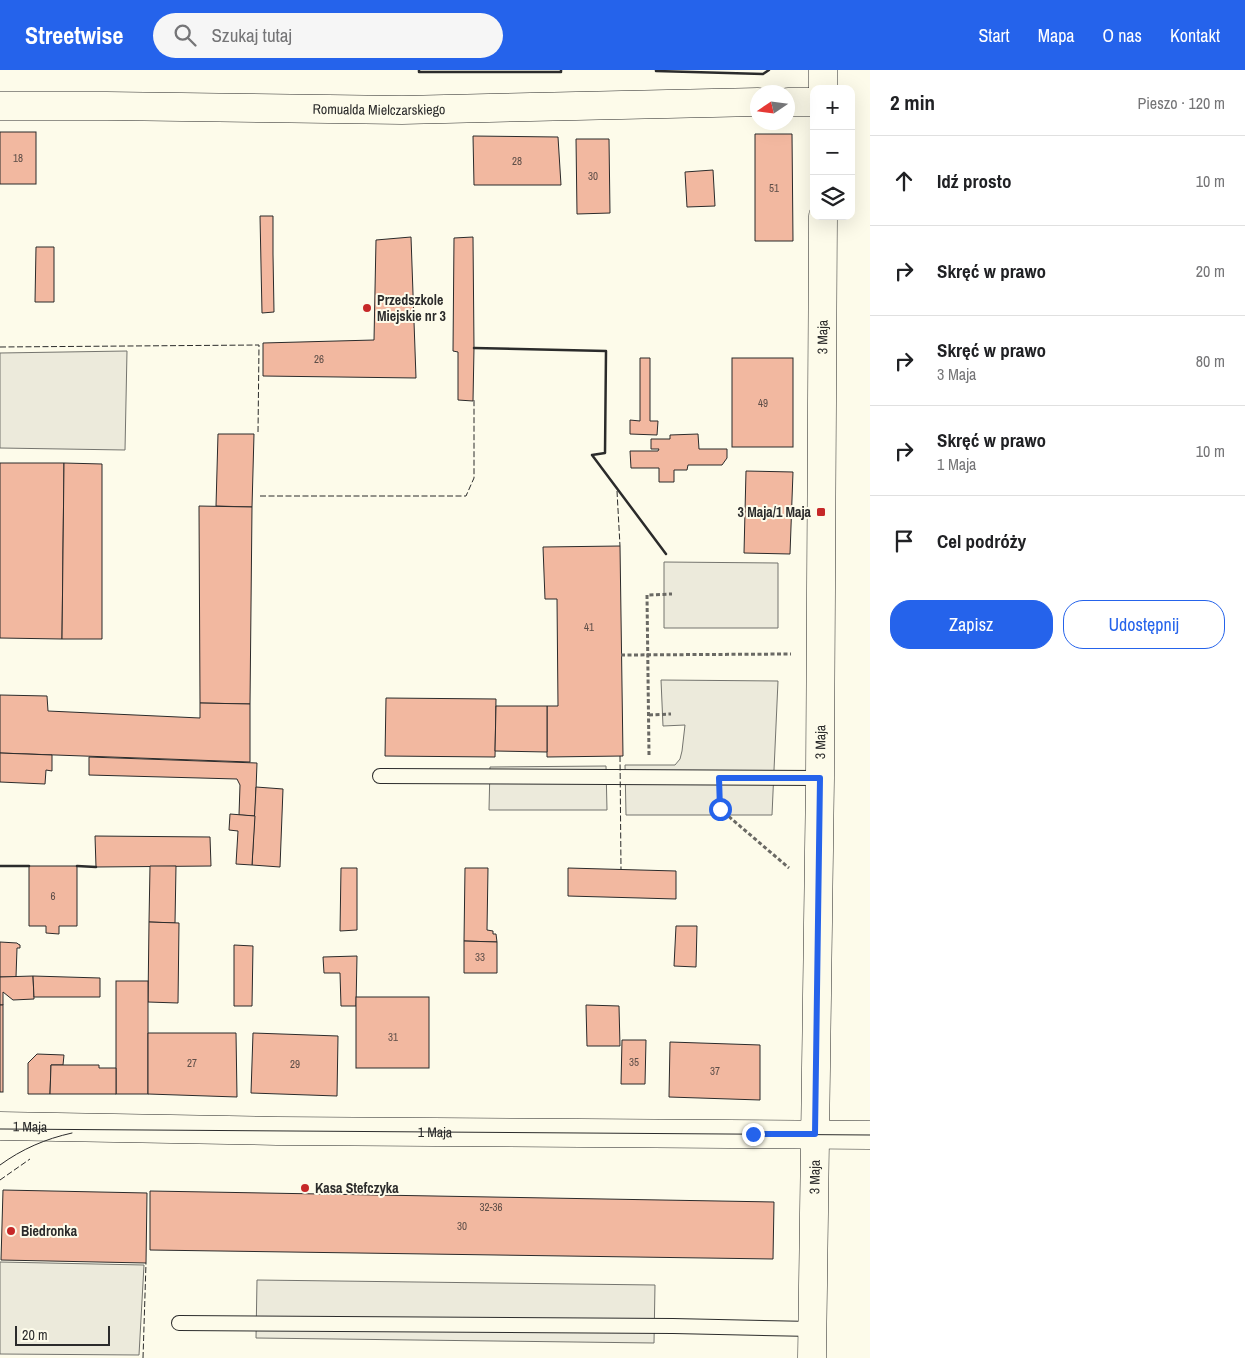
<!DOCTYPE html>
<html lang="pl">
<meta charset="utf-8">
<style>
body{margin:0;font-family:"Archivo Narrow",sans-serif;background:#f6f6f6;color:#202124}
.controls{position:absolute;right:15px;top:15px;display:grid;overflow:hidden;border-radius:10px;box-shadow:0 5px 20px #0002}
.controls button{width:45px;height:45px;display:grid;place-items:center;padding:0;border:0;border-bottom:1px solid #e0e0e0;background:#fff;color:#202124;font:25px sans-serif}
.compass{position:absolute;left:750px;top:15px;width:45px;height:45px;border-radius:50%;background:#fff;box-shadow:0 5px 20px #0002;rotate:257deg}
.scale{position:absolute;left:15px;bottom:12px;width:95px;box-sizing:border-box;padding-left:5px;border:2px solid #2b2b2b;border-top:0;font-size:14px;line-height:18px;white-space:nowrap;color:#2b2b2b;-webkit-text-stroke:4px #fdfbea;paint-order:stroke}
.stop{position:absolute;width:15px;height:15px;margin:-11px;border:4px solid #2563eb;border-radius:50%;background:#fff}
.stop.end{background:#2563eb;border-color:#fff;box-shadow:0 1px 5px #0008}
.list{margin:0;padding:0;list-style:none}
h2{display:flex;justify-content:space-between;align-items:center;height:65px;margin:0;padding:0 20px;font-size:21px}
h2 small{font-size:16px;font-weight:400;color:#757577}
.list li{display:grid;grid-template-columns:32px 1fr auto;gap:15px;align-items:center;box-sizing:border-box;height:90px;padding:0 20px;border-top:1px solid #e0e0e0}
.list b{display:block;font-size:19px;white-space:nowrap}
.list p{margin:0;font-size:16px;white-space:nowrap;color:#757577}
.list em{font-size:16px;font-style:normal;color:#757577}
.actions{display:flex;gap:10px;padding:15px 20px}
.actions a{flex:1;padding:11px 0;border:1px solid #2563eb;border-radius:20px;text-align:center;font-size:18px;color:#2563eb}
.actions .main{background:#2563eb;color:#fff}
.icon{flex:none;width:28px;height:28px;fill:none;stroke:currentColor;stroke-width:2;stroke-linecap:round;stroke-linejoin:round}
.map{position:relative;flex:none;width:870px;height:1288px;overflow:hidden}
header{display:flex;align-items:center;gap:30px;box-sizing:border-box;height:70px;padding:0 25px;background:#2563eb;color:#fff}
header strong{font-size:24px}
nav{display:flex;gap:28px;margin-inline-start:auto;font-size:18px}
.search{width:350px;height:45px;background:#f6f6f6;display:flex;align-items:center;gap:12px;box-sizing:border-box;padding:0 18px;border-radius:28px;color:#757577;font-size:19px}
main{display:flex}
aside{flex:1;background:#fff}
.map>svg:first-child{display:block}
.parking{fill:#eceadb;stroke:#74746e}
.building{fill:#f2b8a0;stroke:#2b2b2b}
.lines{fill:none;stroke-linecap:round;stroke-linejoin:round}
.lane-casing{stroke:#2b2b2b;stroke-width:16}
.street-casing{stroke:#2b2b2b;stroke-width:29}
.secondary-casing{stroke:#2b2b2b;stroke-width:29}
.path{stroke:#6a6964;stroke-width:3;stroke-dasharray:4 2.5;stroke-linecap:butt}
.lane{stroke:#fdfbea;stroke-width:14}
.street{stroke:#fdfbea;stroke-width:28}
.secondary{stroke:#fdfbea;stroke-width:28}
.tram{stroke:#2b2b2b;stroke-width:1}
.fence{stroke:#2b2b2b;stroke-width:1;stroke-dasharray:6 2.5;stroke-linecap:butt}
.wall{stroke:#2b2b2b;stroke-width:2.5}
.route{stroke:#2563eb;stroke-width:6}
.poi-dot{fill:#c62828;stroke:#fdfbea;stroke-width:2}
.labels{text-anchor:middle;stroke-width:4;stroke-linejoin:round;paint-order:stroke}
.number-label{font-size:11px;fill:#5d4e48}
.street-label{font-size:14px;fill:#2b2b2b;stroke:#fdfbea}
.poi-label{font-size:14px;font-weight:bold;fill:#2b2b2b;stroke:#fdfbea;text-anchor:start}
</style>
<header>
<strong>Streetwise</strong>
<div class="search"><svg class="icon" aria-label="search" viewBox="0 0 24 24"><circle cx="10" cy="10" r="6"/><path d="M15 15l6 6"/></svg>Szukaj tutaj</div>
<nav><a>Start</a><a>Mapa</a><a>O nas</a><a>Kontakt</a></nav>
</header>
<main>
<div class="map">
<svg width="870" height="1288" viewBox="0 0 870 1288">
<rect width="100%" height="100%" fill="#fdfbea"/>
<g class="parking">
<path d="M127,281L125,380L0,378V283Z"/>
<path d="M664,492L778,493V558H664Z"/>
<path d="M661,610L778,611L772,745H626L625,695H675L680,689L682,681L685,655L663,656Z"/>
<path d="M606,696L607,740H489L490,697Z"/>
<path d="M0,1192L144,1195L139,1285L0,1284Z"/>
<path d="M257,1210L655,1215L654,1273L256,1268Z"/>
</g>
<g class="building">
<rect x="0" y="62" width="36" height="52"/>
<path d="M755,64H792L793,171H755Z"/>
<path d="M473,66L558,67L561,115H474Z"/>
<path d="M576,69H609L610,143L577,144Z"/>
<path d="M713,100L715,136L687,137L685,102Z"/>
<path d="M260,146H273V184L274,242L262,243Z"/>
<path d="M411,167L416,308L263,306V273L374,270L376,170Z"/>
<path d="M473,167L474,278L473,331L458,330V282L453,281L454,168Z"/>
<path d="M36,177H54V232H35Z"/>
<path d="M640,288H650V351H658L657,365L630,364V350L640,351Z"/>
<rect x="732" y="288" width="61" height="89"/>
<path d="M218,364H254L252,437L216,436Z"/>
<path d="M698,364L699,379H727V388L722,395H688L687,400H674V412H659V398H631L630,381H658L659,379H651V369H670V365Z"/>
<path d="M0,393H64L62,569L0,568Z"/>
<path d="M64,393L102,394V569H62Z"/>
<path d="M746,401L793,402L790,484L744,483Z"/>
<path d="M199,436L252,437L250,634L200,633Z"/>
<path d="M620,476L623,686L547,687V636H558L557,529H545L543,477Z"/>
<path d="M0,625L47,626L48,641L200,648V633L250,634V692L0,683Z"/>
<path d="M386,628L496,629L495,687L385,686Z"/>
<path d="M496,636H547V682L495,681Z"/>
<path d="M0,683L52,685V701L46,700L45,714L0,712Z"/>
<path d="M89,687L257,693L255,746L239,745L240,715L237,709L89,705Z"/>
<path d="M256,717L283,719L280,797L252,795Z"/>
<path d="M230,744L255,746L252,795L236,794L238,761L229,760Z"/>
<path d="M95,766L210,767L211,796L96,797Z"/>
<path d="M29,796H77V856H59V864L46,863V856H29Z"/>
<path d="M150,796H176L175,853L149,852Z"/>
<path d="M341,798H357V860L340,861Z"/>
<path d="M465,798H488L487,860L493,861V864H496L497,872L464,871Z"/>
<path d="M568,798L676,801V829L568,826Z"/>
<path d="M149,852L179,853L178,933L148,932Z"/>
<path d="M676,856H697L696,897L674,896Z"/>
<path d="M464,871L497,872V903H464Z"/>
<path d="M0,872L17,873L18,874L20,875V878H17L16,907H0Z"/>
<path d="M234,875L253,876L252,936H234Z"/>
<path d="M357,886L356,936H341L340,903H324L323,887Z"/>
<path d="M33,906L34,929L13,930L3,922V935H0V907Z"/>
<path d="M33,906L100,908V927H34Z"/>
<rect x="116" y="911" width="32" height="113"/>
<rect x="356" y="927" width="73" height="71"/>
<rect x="0" y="935" width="3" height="87"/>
<path d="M586,935L619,936L620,976H587Z"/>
<path d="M148,963H236L237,1027L148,1024Z"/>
<path d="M253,963L338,966L337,1026L251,1023Z"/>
<path d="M622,970H646L645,1014H621Z"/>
<path d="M670,972L760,975V1030L669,1027Z"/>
<path d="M37,984L64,985L63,995H51L50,1024H28V993Z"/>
<path d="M51,995H99V998H116V1024H50Z"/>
<path d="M3,1120L147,1123L146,1193L1,1190Z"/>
<path d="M150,1121L774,1132L773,1189L150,1180Z"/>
</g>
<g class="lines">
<g class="lane-casing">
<g id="lane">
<path d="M380,706L820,708"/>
<path d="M179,1253L673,1256L813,1259"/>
</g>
</g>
<g class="street-casing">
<g id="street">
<path d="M788,32H814"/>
<path id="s1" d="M0,36H107L402,40L758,32"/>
</g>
</g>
<g class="secondary-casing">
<g id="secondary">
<path d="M823,19V0"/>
<path id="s2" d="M0,1056L277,1061L870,1065"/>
<path id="s3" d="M812,1288L820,708L823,146"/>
</g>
</g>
<g class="path">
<path d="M621,585L791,584"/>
<path d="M649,645L671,644"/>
<path d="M649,685L647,525L672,524"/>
<path d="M720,731V739L789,798"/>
</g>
<use href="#lane" class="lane"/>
<use href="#street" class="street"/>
<use href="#secondary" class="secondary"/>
<g class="tram">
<path d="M0,1059L870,1065"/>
<path d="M0,1095C22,1079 45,1069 72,1063"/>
</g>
<g class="fence">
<path d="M0,277L259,275L258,363"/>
<path d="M617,421L620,476"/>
<path d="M260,426H466L474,408V330"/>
<path d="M620,686L621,799"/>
<path d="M0,1110L30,1089"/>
<path d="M143,1288L146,1193"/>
</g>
<g class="wall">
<path d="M419,0V2H561V0"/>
<path d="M656,0V1L763,4L769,0"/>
<path d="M474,278L606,281L605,383L592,385L666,484"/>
<path d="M0,796H29"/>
<path d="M77,796L96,797"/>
</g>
</g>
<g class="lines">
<path class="route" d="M720,739L719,708H820L815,1064H753"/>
</g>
<g class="poi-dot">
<circle cx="367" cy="238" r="5"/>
<rect x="816" y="437" width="10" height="10" rx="2.5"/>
<circle cx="305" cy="1118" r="5"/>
<circle cx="11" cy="1161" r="5"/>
</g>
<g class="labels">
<g class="number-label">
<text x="18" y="92">18</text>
<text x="517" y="95">28</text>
<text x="593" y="110">30</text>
<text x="774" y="122">51</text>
<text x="319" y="293">26</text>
<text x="763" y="337">49</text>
<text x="589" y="561">41</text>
<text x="53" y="830">6</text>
<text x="480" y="891">33</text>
<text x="393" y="971">31</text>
<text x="634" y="996">35</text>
<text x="192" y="997">27</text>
<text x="295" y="998">29</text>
<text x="715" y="1005">37</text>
<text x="491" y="1141">32-36</text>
<text x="462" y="1160">30</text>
</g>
<g class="street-label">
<text dy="5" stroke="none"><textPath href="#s1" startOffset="379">Romualda Mielczarskiego</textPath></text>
<text dy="5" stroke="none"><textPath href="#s3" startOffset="1021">3 Maja</textPath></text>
<text dy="5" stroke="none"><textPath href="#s3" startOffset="616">3 Maja</textPath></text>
<text dy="5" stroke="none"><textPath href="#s2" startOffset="30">1 Maja</textPath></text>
<text dy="5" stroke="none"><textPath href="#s2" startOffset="435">1 Maja</textPath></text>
<text dy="5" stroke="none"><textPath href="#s3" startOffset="181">3 Maja</textPath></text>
</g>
<g class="poi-label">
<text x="377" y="235">Przedszkole<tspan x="377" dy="16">Miejskie nr 3</tspan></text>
<text x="811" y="447" text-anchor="end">3 Maja/1 Maja</text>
<text x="315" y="1123">Kasa Stefczyka</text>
<text x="21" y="1166">Biedronka</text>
</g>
</g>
</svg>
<div class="controls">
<button>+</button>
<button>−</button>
<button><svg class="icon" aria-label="layers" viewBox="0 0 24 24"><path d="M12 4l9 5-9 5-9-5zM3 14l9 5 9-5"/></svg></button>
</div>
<svg class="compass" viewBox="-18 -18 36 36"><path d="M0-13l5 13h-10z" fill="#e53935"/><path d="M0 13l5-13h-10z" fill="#757577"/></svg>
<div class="scale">20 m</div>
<div class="stop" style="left:720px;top:739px"></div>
<div class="stop end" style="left:753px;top:1064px"></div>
</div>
<aside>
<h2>2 min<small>Pieszo · 120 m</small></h2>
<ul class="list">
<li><svg class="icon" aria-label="ahead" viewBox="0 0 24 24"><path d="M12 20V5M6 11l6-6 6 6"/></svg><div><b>Idź prosto</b></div><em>10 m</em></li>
<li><svg class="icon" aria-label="right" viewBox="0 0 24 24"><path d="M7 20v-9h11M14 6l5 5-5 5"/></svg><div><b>Skręć w prawo</b></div><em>20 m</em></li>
<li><svg class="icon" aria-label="right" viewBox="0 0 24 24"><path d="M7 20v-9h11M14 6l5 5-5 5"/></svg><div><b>Skręć w prawo</b><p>3 Maja</p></div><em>80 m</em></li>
<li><svg class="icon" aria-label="right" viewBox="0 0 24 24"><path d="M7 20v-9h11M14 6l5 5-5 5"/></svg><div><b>Skręć w prawo</b><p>1 Maja</p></div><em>10 m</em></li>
<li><svg class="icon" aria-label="arrive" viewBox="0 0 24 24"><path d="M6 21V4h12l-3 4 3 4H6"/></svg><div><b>Cel podróży</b></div></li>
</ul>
<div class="actions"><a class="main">Zapisz</a><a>Udostępnij</a></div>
</aside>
</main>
